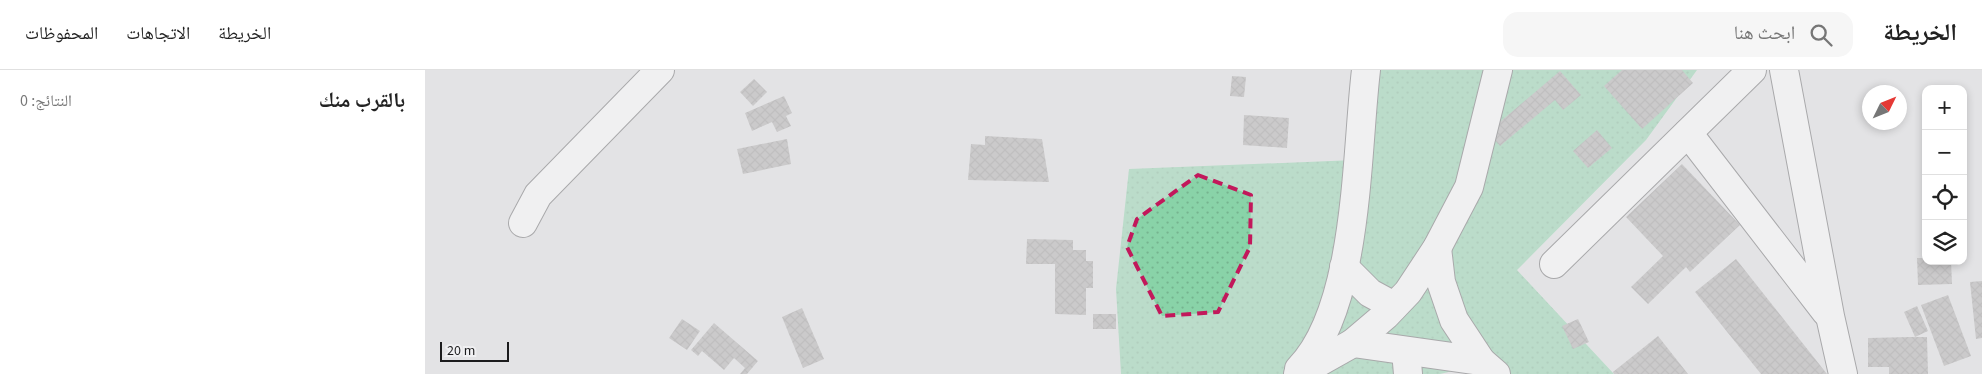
<!DOCTYPE html>
<html lang="ar">
<meta charset="utf-8">
<style>
body{margin:0;font-family:"Source Sans 3","Noto Naskh Arabic",sans-serif;background:#f6f6f6;color:#222;direction:rtl}
.controls{position:absolute;right:15px;top:15px;display:grid;overflow:hidden;border-radius:10px;box-shadow:0 2px 8px #0003}
.controls button{width:45px;height:45px;display:grid;place-items:center;padding:0;border:0;border-bottom:1px solid #e0e0e0;background:#fff;color:#222;font:25px sans-serif}
.compass{position:absolute;left:1437px;top:15px;width:45px;height:45px;border-radius:50%;background:#fff;box-shadow:0 2px 8px #0003;rotate:47deg}
.scale{position:absolute;left:15px;bottom:12px;width:69px;box-sizing:border-box;padding-left:5px;border:2px solid #1c1c1d;border-top:0;font-size:14px;line-height:18px;white-space:nowrap;color:#1c1c1d;-webkit-text-stroke:4px #f0f0f2;paint-order:stroke}
.list{margin:0;padding:0;list-style:none}
h2{display:flex;justify-content:space-between;align-items:center;height:65px;margin:0;padding:0 20px;font-size:21px}
h2 small{font-size:16px;font-weight:400;color:#767676}
.icon{flex:none;width:28px;height:28px;fill:none;stroke:currentColor;stroke-width:2;stroke-linecap:round;stroke-linejoin:round}
.map{position:relative;flex:none;width:1557px;height:304px;overflow:hidden;direction:ltr}
header{display:flex;align-items:center;gap:30px;box-sizing:border-box;height:70px;padding:0 25px;background:#fff;border-bottom:1px solid #e0e0e0}
header strong{font-size:24px}
nav{display:flex;gap:28px;margin-inline-start:auto;font-size:18px}
.search{width:350px;height:45px;background:#f6f6f6;display:flex;align-items:center;gap:12px;box-sizing:border-box;padding:0 18px;border-radius:15px;color:#767676;font-size:19px}
main{display:flex}
aside{flex:1;background:#fff}
.map>svg:first-child{display:block}
.green{fill:url(#green-dots)}
.building{fill:url(#building-cross-hatch)}
.lines{fill:none;stroke-linecap:round;stroke-linejoin:round}
.minor-casing{stroke:#626264;stroke-width:30}
.minor{stroke:#fff;stroke-width:28}
.marked{fill:none;stroke:#c2185b;stroke-width:4;stroke-dasharray:10 6;stroke-linejoin:round}
</style>
<header>
<strong>الخريطة</strong>
<div class="search"><svg class="icon" aria-label="search" viewBox="0 0 24 24"><circle cx="10" cy="10" r="6"/><path d="M15 15l6 6"/></svg>ابحث هنا</div>
<nav><a>الخريطة</a><a>الاتجاهات</a><a>المحفوظات</a></nav>
</header>
<main>
<div class="map">
<svg width="1557" height="304" viewBox="0 0 1557 304">
<defs>
<pattern id="green-dots" width="8" height="8" patternUnits="userSpaceOnUse" patternTransform="scale(1.25)"><rect width="8" height="8" fill="#89d3a8"/><path d="M2 2h.1M6 6h.1" fill="none" stroke="#76b590" stroke-width="1.8" stroke-linecap="round"/></pattern>
<pattern id="building-cross-hatch" width="8" height="8" patternUnits="userSpaceOnUse" patternTransform="scale(1.25)"><rect width="8" height="8" fill="#aeacab"/><path d="M0 0l8 8M0 8l8-8" fill="none" stroke="#959393"/></pattern>
</defs>
<rect width="100%" height="100%" fill="#e3e3e5"/>
<path class="green" d="M929,0H1272L1221,70L1092,200L1189,304H1054L1053,295L1015,304H696L691,219L704,99L930,90Z"/>
<g class="building">
<path d="M1197,0H1257L1268,13L1217,59L1179,16Z"/>
<path d="M1135,1L1156,25L1138,40L1130,30L1075,76L1063,62Z"/>
<path d="M807,6L821,7L819,27L805,26Z"/>
<path d="M329,9L342,22L328,36L315,22Z"/>
<path d="M359,26L367,43L361,46L366,56L352,62L347,52L327,61L320,43Z"/>
<path d="M819,45L864,48L862,78L818,75Z"/>
<path d="M1172,60L1187,78L1163,98L1148,81Z"/>
<path d="M560,66L617,69L624,112L543,110L546,74L560,75Z"/>
<path d="M362,69L366,94L318,104L312,79Z"/>
<path d="M1257,94L1315,155L1265,202L1261,197L1223,234L1206,217L1238,186L1201,147Z"/>
<path d="M602,169L648,170V180H661V191H668V218H661V245L630,244V194H601Z"/>
<path d="M1492,188H1501V191H1526L1527,214L1493,215Z"/>
<path d="M1311,189L1402,304H1336L1270,222Z"/>
<path d="M1557,211V268L1551,269L1545,212Z"/>
<path d="M1523,225L1546,286L1519,296L1496,235Z"/>
<path d="M1492,236L1503,261L1490,267L1479,242Z"/>
<path d="M377,238L399,289L378,298L357,247Z"/>
<rect x="668" y="244" width="23" height="15"/>
<path d="M257,249L275,261L262,280L244,268Z"/>
<path d="M1153,249L1164,272L1148,279L1137,256Z"/>
<path d="M289,253L333,291L322,304H315L320,298L309,288L299,300L277,281L273,286L266,280Z"/>
<path d="M1233,266L1263,304H1189L1188,302Z"/>
<path d="M1485,267H1502L1503,304H1464V297H1443V268Z"/>
</g>
<g class="lines">
<g class="minor-casing">
<g id="minor">
<path d="M1359,0L1405,246L1418,304"/>
<path d="M1263,63L1401,242"/>
<path d="M98,153L113,125L235,0"/>
<path d="M1012,178L1016,212L1029,250L1056,291"/>
<path d="M1129,194L1327,0"/>
<path d="M919,197L945,223L969,236"/>
<path d="M928,273L1056,291L1071,304"/>
<path d="M981,281L983,304"/>
<path d="M874,299C934,238 931,82 941,0"/>
<path d="M873,304L928,273L961,245L983,222L1012,178L1044,117L1073,0"/>
</g>
</g>
<use href="#minor" class="minor"/>
</g>
<path d="M0 0H1557V304H0ZM773,105L826,125L825,177L793,242L737,246L702,177L712,149Z" fill="#e3e3e5" fill-opacity=".55" fill-rule="evenodd"/>
<path class="marked" d="M773,105L826,125L825,177L793,242L737,246L702,177L712,149Z"/>
</svg>
<div class="controls">
<button>+</button>
<button>−</button>
<button><svg class="icon" aria-label="locate" viewBox="0 0 24 24"><circle cx="12" cy="12" r="6"/><path d="M12 2v4M12 18v4M2 12h4M18 12h4"/></svg></button>
<button><svg class="icon" aria-label="layers" viewBox="0 0 24 24"><path d="M12 4l9 5-9 5-9-5zM3 14l9 5 9-5"/></svg></button>
</div>
<svg class="compass" viewBox="-18 -18 36 36"><path d="M0-13l5 13h-10z" fill="#e53935"/><path d="M0 13l5-13h-10z" fill="#767676"/></svg>
<div class="scale">20 m</div>
</div>
<aside>
<h2>بالقرب منك<small>النتائج: 0</small></h2>
<ul class="list">
</ul>
</aside>
</main>
